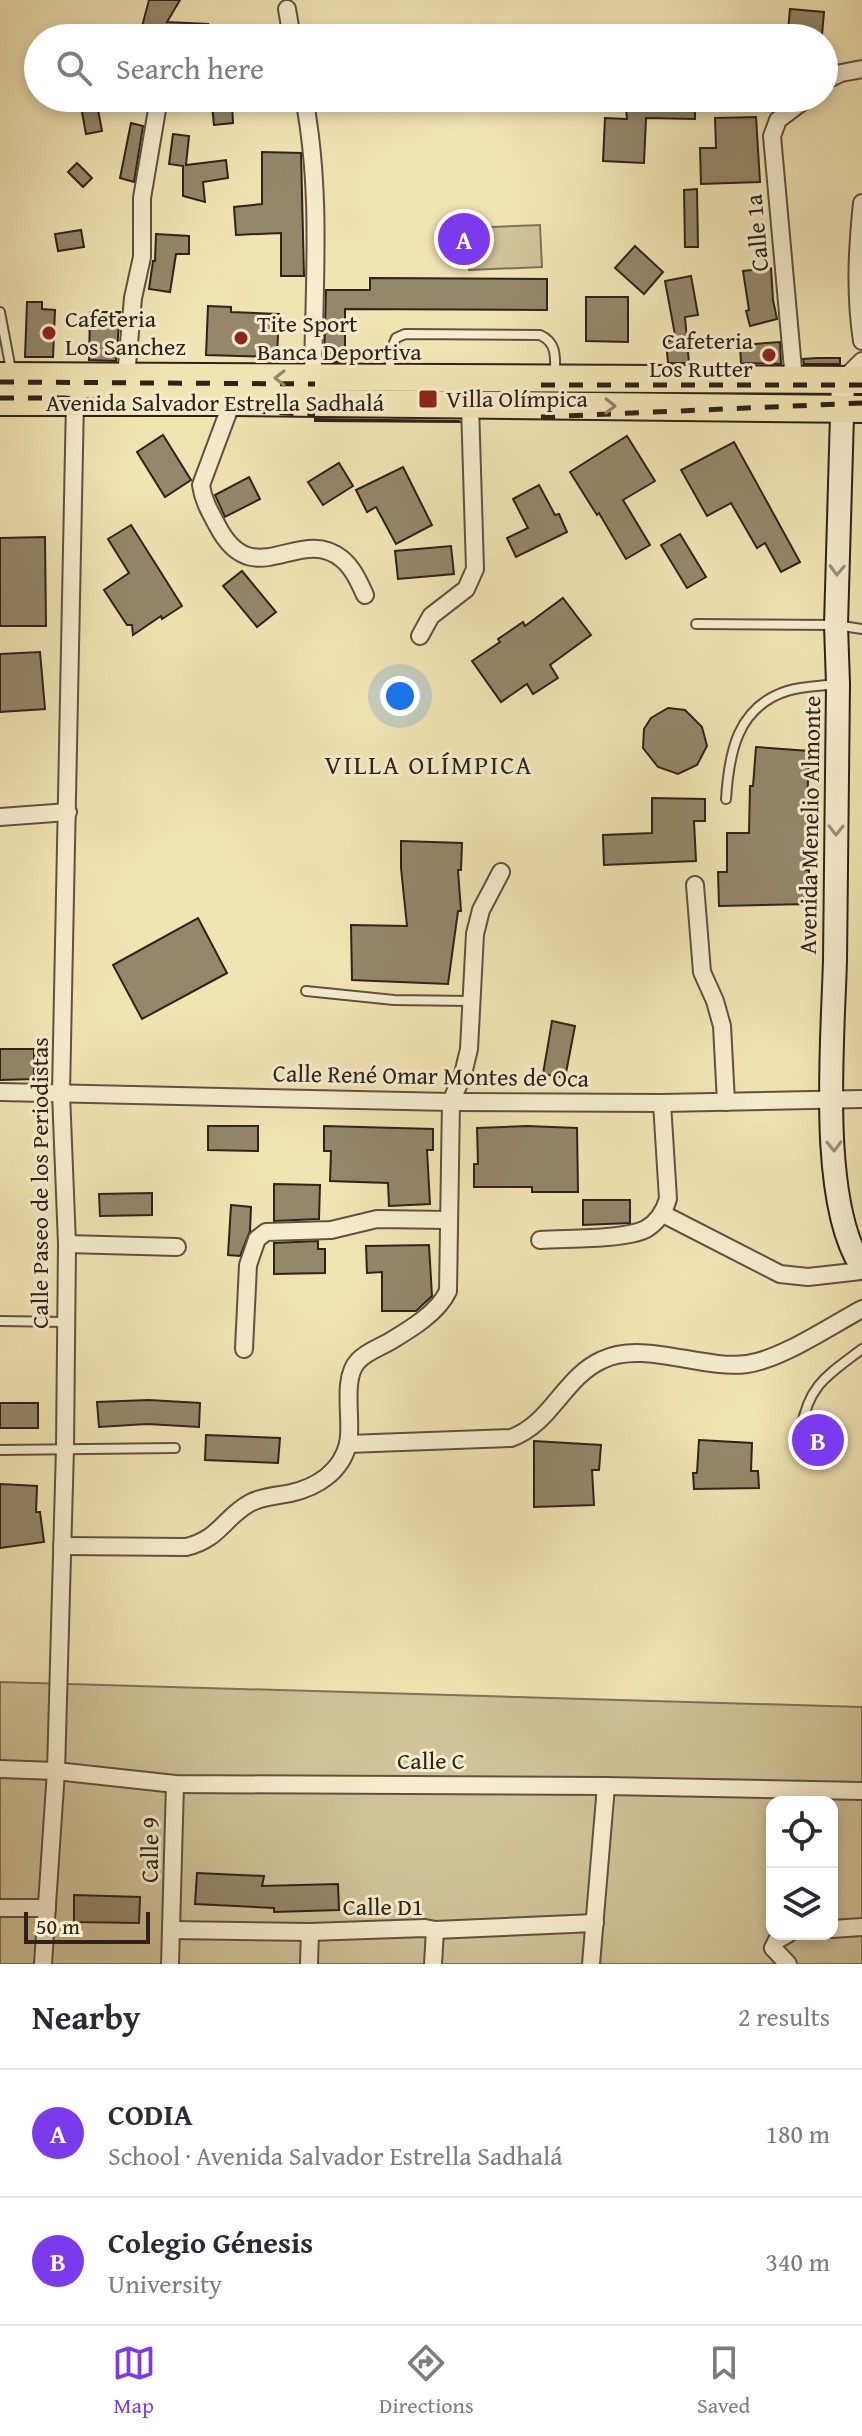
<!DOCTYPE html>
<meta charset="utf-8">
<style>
body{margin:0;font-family:"Gentium Book Plus",serif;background:#f2f2f3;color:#2b2b33}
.controls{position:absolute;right:24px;bottom:24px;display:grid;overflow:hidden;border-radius:16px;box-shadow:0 4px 12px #0003}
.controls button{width:72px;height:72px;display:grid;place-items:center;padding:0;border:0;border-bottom:2px solid #e1e1e2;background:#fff;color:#2b2b33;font:40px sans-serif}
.scale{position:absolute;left:24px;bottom:20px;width:126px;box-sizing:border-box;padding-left:8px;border:4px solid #2f221b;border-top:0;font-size:22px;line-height:28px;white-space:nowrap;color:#2f221b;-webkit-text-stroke:6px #f6edce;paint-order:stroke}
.you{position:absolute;left:400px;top:696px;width:28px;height:28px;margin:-20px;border:6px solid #fff;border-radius:50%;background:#1a73e8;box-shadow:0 0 0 12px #1a73e833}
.badge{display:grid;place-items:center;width:52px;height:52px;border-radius:50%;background:#7c3aed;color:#fff;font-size:26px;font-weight:700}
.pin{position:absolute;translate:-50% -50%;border:4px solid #fff;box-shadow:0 2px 8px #0006}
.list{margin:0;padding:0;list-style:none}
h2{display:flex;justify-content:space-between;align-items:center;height:104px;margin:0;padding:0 32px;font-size:34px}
h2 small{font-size:26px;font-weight:400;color:#7c7c81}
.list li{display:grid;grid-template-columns:52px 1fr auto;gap:24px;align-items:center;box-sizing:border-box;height:128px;padding:0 32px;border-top:2px solid #e1e1e2}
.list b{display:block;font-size:30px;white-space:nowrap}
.list p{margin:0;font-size:26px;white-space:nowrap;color:#7c7c81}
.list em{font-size:26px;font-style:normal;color:#7c7c81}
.icon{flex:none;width:44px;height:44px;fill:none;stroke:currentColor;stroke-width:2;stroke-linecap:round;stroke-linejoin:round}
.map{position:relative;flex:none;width:862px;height:1964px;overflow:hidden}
.search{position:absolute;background:#fff;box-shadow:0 4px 12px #0003;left:24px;right:24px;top:24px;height:88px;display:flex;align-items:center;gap:20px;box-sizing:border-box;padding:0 28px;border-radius:44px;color:#7c7c81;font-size:30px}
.sheet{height:360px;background:#fff}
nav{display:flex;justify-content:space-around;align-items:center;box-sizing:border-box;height:112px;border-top:2px solid #e1e1e2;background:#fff;font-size:22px;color:#7c7c81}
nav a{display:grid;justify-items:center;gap:4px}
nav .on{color:#7c3aed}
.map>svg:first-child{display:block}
.green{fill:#d0c399;stroke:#80725a;stroke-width:2;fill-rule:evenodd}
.building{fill:#94876a;stroke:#2f221b;stroke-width:2}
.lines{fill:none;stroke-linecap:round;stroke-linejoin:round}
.lane-casing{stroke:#605241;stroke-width:12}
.street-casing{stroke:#605241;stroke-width:20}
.secondary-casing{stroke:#2f221b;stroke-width:26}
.primary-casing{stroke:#2f221b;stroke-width:30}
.lane{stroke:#f6edce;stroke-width:8}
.street{stroke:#f6edce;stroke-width:16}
.secondary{stroke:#f6edce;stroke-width:22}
.primary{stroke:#f1e4b3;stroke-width:26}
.rail{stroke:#2f221b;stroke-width:5;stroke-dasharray:14 14;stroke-linecap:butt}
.oneway{stroke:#908367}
.oneway2{stroke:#9c927d}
.poi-dot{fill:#8f2418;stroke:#f6edce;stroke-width:3}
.labels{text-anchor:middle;stroke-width:6;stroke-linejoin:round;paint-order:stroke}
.street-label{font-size:24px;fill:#2f221b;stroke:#f6edce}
.poi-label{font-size:24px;fill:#2f221b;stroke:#f6edce;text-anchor:start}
.neighbourhood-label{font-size:26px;letter-spacing:2px;fill:#2f221b;stroke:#f6edce}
</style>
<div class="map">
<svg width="862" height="1964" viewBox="0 0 862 1964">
<rect width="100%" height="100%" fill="#f1e4b3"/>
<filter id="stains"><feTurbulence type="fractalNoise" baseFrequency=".0025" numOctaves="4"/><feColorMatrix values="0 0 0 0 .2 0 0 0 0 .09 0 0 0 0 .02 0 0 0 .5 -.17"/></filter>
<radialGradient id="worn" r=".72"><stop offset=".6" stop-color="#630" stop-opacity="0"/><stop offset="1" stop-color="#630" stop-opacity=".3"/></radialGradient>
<g class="green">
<path d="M540,225L542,267L469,270L467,228Z"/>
<path d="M0,1682L862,1707V1964H0ZM772,1802H832V1934H772Z"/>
</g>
<g class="building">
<path d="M149,0H180L167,22L208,24V38H156L140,34Z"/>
<path d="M790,9L824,12L822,35L788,31Z"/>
<path d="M625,98H665V104L695,105V119L646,118L644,163L603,161L605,118L627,119Z"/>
<path d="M96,99L102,131L86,134L80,101Z"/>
<path d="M232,104L233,123L214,125L212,105Z"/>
<path d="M756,117L760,182L701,184L700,148H716L715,118Z"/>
<path d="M131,123L143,126L134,182L120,178Z"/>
<path d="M173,134L189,136L186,165L226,160L228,178L203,182L205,202L183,196V166L169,164Z"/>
<path d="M262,152L301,153L304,276H281V233L236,235L234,207L262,204Z"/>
<path d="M77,163L92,178L83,187L68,172Z"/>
<path d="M697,189L698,247H685L684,190Z"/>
<path d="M81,230L84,247L58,251L55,234Z"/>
<path d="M156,234L189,236V254H176L170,292L149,289L153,261H155Z"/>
<path d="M635,246L663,272L644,294L615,268Z"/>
<path d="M771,268L773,300L777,319L750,326L746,311L749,310L743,271Z"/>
<path d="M691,276L698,315L685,317L689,363H668L666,341L676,340L665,281Z"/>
<path d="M370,278L547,279V310L345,309V362H324L326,290H370Z"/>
<path d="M586,297H628V342L586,341Z"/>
<path d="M27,302H42V309L55,310L53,357H25Z"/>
<path d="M208,306L231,307V312L279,314L277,357L206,355Z"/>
<path d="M90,312H120L116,361L89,360Z"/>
<path d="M780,342L781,364L741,363L740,345Z"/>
<path d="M817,358H840V364H804L803,359Z"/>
<path d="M315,419L459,421L460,422L315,421Z"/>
<path d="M163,435L191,480L165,497L137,452Z"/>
<path d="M627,436L655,481L623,500L650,545L626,559L599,513L597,515L570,472Z"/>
<path d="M734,442L800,562L781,572L765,543L757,548L731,503L707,516L681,470Z"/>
<path d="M339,463L353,486L323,505L308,482Z"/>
<path d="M403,467L432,525L396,544L376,507L367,512L356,490Z"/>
<path d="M249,477L260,499L225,517L215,495Z"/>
<path d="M539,485L555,515L559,514L567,532L516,557L507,538L528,528L513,499Z"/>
<path d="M131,525L182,606L162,619L161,616L133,635L132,625H127L104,590L129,573L108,539Z"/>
<path d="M680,534L706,577L687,588L661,545Z"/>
<path d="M45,537L46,626H0V538Z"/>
<path d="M451,546L454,574L398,579L395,551Z"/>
<path d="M242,571L276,612L257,627L223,586Z"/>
<path d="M563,598L591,635L550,665L558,678L533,694L527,684L501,702L472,661L500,642L498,639L523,622L525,626Z"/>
<path d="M40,652L45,709L0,712V654Z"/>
<path d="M668,708L685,710L702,727L707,746L697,765L678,774L658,767L643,748L644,729L651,718Z"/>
<path d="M756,747L809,751L805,870H809L810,904L719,906L718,872H727V833H749L750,786H753Z"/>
<path d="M652,798L705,799V821H694L696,861L604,865L603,835L652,833Z"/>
<path d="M401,841L462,843L461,870H458L461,911H458L448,984L352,980L351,925L407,926L401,868Z"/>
<path d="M198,918L227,973L142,1019L113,965Z"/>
<path d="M552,1021L575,1026L565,1078L543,1074Z"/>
<path d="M0,1049H34V1079L0,1080Z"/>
<path d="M208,1126H258V1151L208,1150Z"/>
<path d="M324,1126L433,1129V1150H427L430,1204L389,1206L388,1183L330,1181L331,1151H324Z"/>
<path d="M527,1126L577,1128L578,1192H532V1187H474V1164H478L477,1128Z"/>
<path d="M274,1184L320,1185L319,1219L274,1221Z"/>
<path d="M152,1193V1215L100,1216L99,1194Z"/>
<path d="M583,1200H630V1223L583,1225Z"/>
<path d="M231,1205L251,1207L250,1231L240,1256L228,1255Z"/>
<path d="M318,1241V1249H325V1273L274,1274V1243Z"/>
<path d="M429,1245L432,1296L416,1311H382V1272L367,1273L366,1246Z"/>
<path d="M149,1400L200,1403L199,1427L147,1424L99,1427L97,1402Z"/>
<rect x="0" y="1403" width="38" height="25"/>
<path d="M206,1435L280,1438L278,1463L205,1460Z"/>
<path d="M699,1440L752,1443L751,1471H758L759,1488L694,1489L693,1473H697Z"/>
<path d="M534,1441L601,1445L599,1470H592L594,1505L534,1507Z"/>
<path d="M0,1484L37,1486L36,1512H40L44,1542L0,1548Z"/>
<path d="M197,1873L264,1876L262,1886L338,1884L339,1910L274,1912V1908L195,1904Z"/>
<path d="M74,1895L140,1897L139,1923L74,1922Z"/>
</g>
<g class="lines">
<g class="lane-casing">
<g id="lane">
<path d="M0,312L11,370"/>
<path d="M389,374L392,347L396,338L405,334L540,335C558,343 555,359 555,376"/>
<path d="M696,624L836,625L862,629"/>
<path d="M726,799C729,753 737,707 787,691C802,686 821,686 837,684"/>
<path d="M306,991L394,1000L471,1001"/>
<path d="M0,1321L65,1322"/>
<path d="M801,1429C809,1384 828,1375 862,1349"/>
<path d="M0,1450L175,1448"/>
</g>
</g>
<g class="street-casing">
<g id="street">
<path d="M287,9L292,38"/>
<path d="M824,81L841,73L862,69"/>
<path d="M304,98C322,191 314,284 313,378"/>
<path d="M862,203C857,251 855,294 862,341"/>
<path d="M126,377L133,298L142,257V198L159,98"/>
<path d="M794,380L772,136L778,120L807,98"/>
<path d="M843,380L862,361"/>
<path d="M232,402L201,485C203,500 210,512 217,525C253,596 299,524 342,559C353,568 359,582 365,595"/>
<path d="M420,636L431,616L466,589L475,569L470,405"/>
<path d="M0,817L68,812"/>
<path d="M695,885L702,972L715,1001L722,1026L726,1102"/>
<path d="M0,1092L451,1102L662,1103L862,1099"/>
<path d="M663,1214L780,1274L808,1277L862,1271"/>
<path d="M540,1240C567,1238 624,1240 646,1229C658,1222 664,1212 668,1199L662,1103"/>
<path d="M67,1244L177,1247"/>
<path d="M244,1349L248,1265L257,1239L266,1232L331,1230L377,1219L449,1220"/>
<path d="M348,1444L511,1438C551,1424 564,1377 602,1360C643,1340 702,1370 747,1364C782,1359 830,1326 862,1309"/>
<path d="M62,1546L186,1547C220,1539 224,1517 250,1503C263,1496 277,1496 291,1493C317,1487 341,1472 348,1444C353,1421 341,1379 358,1361C366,1352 378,1348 389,1342C409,1330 438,1313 448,1291L451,1102L463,1074L469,1049L475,934L481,910L501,872"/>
<path d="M0,1769L56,1771L175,1784L606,1786L862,1791"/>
<path d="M0,1908H47"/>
<path d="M832,1929L862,1927"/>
<path d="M172,1930L310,1932L425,1928L435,1930L595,1923"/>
<path d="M788,1934L777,1940L773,1948L788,1964"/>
<path d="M43,1964L56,1771L65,1448L67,1244L61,1093L75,401"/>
<path d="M170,1964L175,1784"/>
<path d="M309,1964L310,1932"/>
<path d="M433,1964L435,1930"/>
<path d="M591,1964L606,1786"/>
</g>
</g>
<g class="secondary-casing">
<path id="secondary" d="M843,380L836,625L838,684C837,776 836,868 835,960C833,1039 818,1202 862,1267"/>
</g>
<g class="primary-casing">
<g id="primary">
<path d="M0,376L862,380"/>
<path d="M0,402H232L862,409"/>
</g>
</g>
<use href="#lane" class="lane"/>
<use href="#street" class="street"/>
<use href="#secondary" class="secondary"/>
<use href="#primary" class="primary"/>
<g class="rail">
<path d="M0,382L315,384"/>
<path d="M541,385H862"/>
<path d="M0,398H63L315,415"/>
<path d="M541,417L862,403"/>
</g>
</g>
<defs><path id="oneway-chevron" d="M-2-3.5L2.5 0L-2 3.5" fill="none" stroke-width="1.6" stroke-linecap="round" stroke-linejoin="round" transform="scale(2)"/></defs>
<g class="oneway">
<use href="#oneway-chevron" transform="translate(280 378) rotate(-180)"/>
<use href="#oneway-chevron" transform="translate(610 406) rotate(1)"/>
</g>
<g class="oneway2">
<use href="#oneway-chevron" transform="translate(837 570) rotate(92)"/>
<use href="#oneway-chevron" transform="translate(836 830) rotate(91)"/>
<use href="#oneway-chevron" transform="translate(834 1146) rotate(89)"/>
</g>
<g class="poi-dot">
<circle cx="49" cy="333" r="8"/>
<circle cx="241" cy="338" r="8"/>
<circle cx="769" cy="355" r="8"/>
<rect x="418" y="389" width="20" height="20" rx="4"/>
</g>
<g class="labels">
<g class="street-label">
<text transform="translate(757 233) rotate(-95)" y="8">Calle 1a</text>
<text x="215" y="411">Avenida Salvador Estrella Sadhalá</text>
<text transform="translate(810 825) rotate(-89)" y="8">Avenida Menelio Almonte</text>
<text transform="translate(431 1076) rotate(1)" y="8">Calle René Omar Montes de Oca</text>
<text transform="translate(40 1183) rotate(-90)" y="8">Calle Paseo de los Periodistas</text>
<text x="431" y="1769">Calle C</text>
<text transform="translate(150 1850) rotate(-89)" y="8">Calle 9</text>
<text x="383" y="1915">Calle D1</text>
</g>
<g class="poi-label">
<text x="65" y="327">Cafeteria<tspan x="65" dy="28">Los Sanchez</tspan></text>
<text x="257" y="332">Tite Sport<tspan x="257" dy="28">Banca Deportiva</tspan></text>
<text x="753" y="349" text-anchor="end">Cafeteria<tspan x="753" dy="28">Los Rutter</tspan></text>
<text x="446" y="407">Villa Olímpica</text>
</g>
<g class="neighbourhood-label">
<text x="429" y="774">VILLA OLÍMPICA</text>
</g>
</g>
<rect width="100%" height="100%" filter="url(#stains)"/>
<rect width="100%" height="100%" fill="url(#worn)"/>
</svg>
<div class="controls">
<button><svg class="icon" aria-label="locate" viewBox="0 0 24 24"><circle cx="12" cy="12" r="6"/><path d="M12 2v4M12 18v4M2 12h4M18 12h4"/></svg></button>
<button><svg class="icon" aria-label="layers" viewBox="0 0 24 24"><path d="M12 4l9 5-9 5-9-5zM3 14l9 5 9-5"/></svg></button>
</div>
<div class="scale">50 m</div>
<div class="you"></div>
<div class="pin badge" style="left:464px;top:239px">A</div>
<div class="pin badge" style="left:818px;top:1440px">B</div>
<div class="search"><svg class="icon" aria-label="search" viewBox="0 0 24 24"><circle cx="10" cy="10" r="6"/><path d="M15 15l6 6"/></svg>Search here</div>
</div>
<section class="sheet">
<h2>Nearby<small>2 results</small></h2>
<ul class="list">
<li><span class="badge">A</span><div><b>CODIA</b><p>School · Avenida Salvador Estrella Sadhalá</p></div><em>180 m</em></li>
<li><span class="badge">B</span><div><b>Colegio Génesis</b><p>University</p></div><em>340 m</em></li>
</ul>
</section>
<nav>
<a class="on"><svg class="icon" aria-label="map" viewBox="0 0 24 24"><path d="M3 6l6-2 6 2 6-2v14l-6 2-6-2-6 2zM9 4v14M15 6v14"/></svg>Map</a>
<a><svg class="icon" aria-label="directions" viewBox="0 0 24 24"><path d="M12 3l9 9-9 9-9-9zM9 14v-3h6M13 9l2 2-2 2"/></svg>Directions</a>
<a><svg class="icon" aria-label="saved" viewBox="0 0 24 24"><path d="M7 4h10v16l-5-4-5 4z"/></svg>Saved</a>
</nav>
